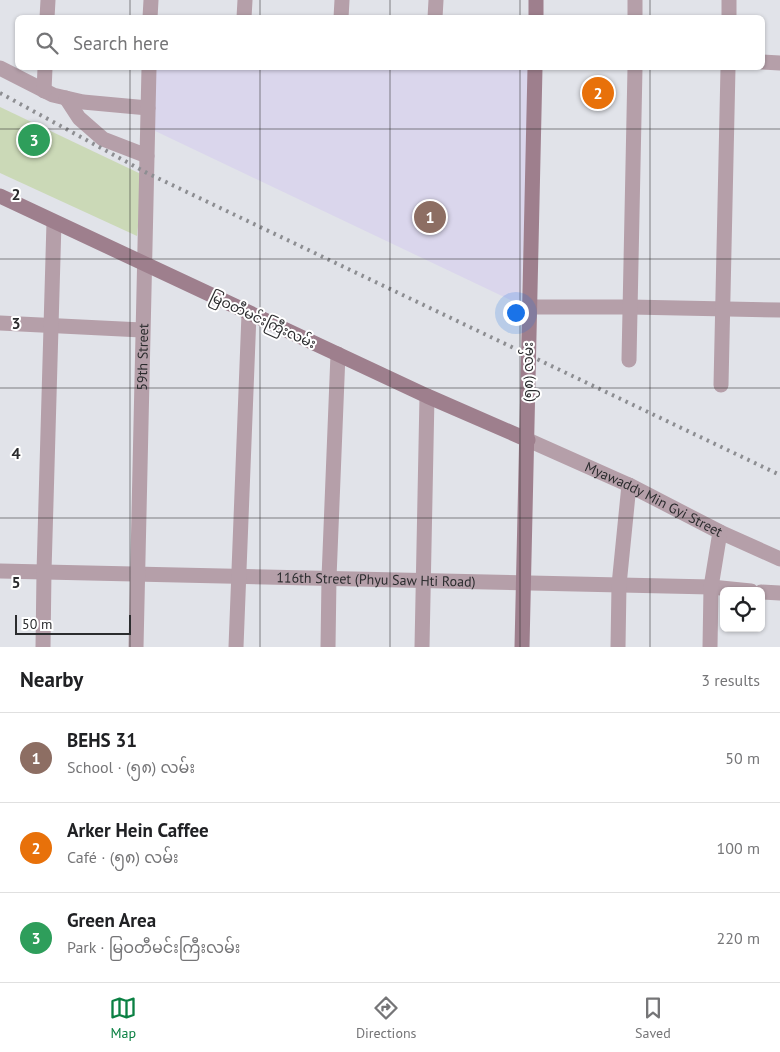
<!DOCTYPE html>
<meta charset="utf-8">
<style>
body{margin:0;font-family:"PT Sans","Noto Sans Myanmar",sans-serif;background:#f2f2f2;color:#202124}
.controls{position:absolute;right:15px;bottom:15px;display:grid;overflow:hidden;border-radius:8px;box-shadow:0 1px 4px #0004}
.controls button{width:45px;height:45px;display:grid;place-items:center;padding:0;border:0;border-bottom:1px solid #e0e0e0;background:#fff;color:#202124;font:25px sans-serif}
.scale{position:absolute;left:15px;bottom:12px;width:116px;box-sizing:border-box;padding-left:5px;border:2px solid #2b2c2e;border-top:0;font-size:14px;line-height:18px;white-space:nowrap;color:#2b2c2e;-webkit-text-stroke:4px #fff;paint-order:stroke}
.you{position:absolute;left:515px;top:312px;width:18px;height:18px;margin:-12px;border:4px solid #fff;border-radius:50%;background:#1a73e8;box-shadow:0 0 0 8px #1a73e833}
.badge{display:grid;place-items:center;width:32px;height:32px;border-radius:50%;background:#0b8043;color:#fff;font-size:16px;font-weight:700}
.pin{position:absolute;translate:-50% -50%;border:2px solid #fff;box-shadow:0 1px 5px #0006}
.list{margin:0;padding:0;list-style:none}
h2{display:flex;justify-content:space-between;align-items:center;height:65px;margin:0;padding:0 20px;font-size:21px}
h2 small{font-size:16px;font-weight:400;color:#757577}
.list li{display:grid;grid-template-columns:32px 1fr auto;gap:15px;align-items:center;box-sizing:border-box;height:90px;padding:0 20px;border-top:1px solid #e0e0e0}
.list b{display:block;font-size:19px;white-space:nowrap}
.list p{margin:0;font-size:16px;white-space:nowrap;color:#757577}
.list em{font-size:16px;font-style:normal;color:#757577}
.icon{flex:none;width:28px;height:28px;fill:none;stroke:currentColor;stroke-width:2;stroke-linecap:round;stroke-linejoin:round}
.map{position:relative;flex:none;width:780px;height:647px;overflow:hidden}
.search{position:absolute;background:#fff;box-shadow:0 1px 4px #0004;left:15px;right:15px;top:15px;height:55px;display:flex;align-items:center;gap:12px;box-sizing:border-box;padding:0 18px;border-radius:8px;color:#757577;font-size:19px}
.sheet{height:335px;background:#fff}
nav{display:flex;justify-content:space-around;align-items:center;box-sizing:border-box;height:70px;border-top:1px solid #e0e0e0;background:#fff;font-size:14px;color:#757577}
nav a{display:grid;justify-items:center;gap:2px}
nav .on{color:#0b8043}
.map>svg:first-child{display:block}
.education{fill:#dad6ec}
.green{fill:#cbd9b7}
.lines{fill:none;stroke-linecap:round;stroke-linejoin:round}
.minor{stroke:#b59fa9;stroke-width:15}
.secondary{stroke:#9e7f8d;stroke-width:15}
.rail{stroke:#8d8e92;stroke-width:4;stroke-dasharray:2.5 5;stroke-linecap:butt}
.grid{fill:none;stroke:#2b2c2e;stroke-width:1;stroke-opacity:0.55}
.labels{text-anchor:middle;stroke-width:4;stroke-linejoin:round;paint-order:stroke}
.street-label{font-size:14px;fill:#2b2c2e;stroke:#fff}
.grid-label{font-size:16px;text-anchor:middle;font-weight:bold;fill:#2b2c2e;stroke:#fff;stroke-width:4;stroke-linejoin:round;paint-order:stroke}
</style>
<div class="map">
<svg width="780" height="647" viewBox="0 0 780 647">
<rect width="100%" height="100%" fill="#e1e3e9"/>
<path class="education" d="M150,68H530L521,305L151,129Z"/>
<path class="green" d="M0,107L143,175L137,236L0,173Z"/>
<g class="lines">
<g class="minor">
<path d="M47,18L48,0"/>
<path d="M150,18L151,0"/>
<path d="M244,18L245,0"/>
<path d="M341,18L342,0"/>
<path d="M435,18L436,0"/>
<path d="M635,18V0"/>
<path d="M729,18V0"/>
<path d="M762,62L780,63"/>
<path d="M0,68L53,95L83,102L148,108"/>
<path d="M44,91L45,68"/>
<path d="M66,98L79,118L103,139L147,156"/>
<path d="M529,307H630L780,310"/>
<path d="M0,323L142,330"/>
<path d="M629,360L635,68"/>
<path d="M721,385L728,68"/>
<path id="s1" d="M528,440L629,485L720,532L780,559"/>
<path id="s2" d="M0,571L711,587L751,591"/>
<path d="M761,592L780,593"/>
<path d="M43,647L44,572L54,222"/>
<path id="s3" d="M136,647L149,68"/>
<path d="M236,647L249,314"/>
<path d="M328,647L329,578L338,354"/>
<path d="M422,647L427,396"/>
<path d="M618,647L619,585L629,485"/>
<path d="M710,647L711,587L720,532"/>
</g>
<g class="secondary">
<path d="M536,18V0"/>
<path d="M0,196L427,396L528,440"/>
<path d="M522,647L535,68"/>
</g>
<path class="rail" d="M0,93L147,173L780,475"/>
</g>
<path class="grid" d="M130,0V18M260,0V18M390,0V18M520,0V18M650,0V18M130,68V647M260,68V647M390,68V647M520,68V647M650,68V647M0,129H780M0,259H780M0,388H780M0,518H780"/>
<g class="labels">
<g class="street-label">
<text transform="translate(263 320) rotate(25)" y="5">မြဝတီမင်းကြီးလမ်း</text>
<text dy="5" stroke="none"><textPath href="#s3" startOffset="290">59th Street</textPath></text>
<text transform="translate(528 372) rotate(-90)" y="5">(၅၈) လမ်း</text>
<text dy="5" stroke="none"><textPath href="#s1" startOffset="139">Myawaddy Min Gyi Street</textPath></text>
<text dy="5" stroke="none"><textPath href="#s2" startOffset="376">116th Street (Phyu Saw Hti Road)</textPath></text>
</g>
</g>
<g class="grid-label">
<text x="16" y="200">2</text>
<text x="16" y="329">3</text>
<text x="16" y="459">4</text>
<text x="16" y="588">5</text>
</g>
</svg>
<div class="controls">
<button><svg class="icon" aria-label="locate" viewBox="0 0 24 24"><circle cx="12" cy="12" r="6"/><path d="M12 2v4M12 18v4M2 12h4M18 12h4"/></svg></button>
</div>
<div class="scale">50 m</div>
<div class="you"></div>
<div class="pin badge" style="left:430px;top:217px;background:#8d6e63">1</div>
<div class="pin badge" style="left:598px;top:93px;background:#e8710a">2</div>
<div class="pin badge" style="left:34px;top:140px;background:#2e9e5b">3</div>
<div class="search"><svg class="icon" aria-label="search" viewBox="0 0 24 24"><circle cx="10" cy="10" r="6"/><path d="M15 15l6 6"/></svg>Search here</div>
</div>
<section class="sheet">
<h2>Nearby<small>3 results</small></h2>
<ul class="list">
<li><span class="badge" style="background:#8d6e63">1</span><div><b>BEHS 31</b><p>School · (၅၈) လမ်း</p></div><em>50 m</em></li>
<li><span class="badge" style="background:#e8710a">2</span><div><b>Arker Hein Caffee</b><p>Café · (၅၈) လမ်း</p></div><em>100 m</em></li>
<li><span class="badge" style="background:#2e9e5b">3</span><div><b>Green Area</b><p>Park · မြဝတီမင်းကြီးလမ်း</p></div><em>220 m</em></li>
</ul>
</section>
<nav>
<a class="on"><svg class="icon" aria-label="map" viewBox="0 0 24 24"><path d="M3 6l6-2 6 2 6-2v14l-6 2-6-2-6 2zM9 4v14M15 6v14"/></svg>Map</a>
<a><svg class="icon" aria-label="directions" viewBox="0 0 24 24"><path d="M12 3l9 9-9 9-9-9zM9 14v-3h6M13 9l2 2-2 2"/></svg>Directions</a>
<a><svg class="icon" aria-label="saved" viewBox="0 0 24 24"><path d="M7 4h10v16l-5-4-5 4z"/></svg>Saved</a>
</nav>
